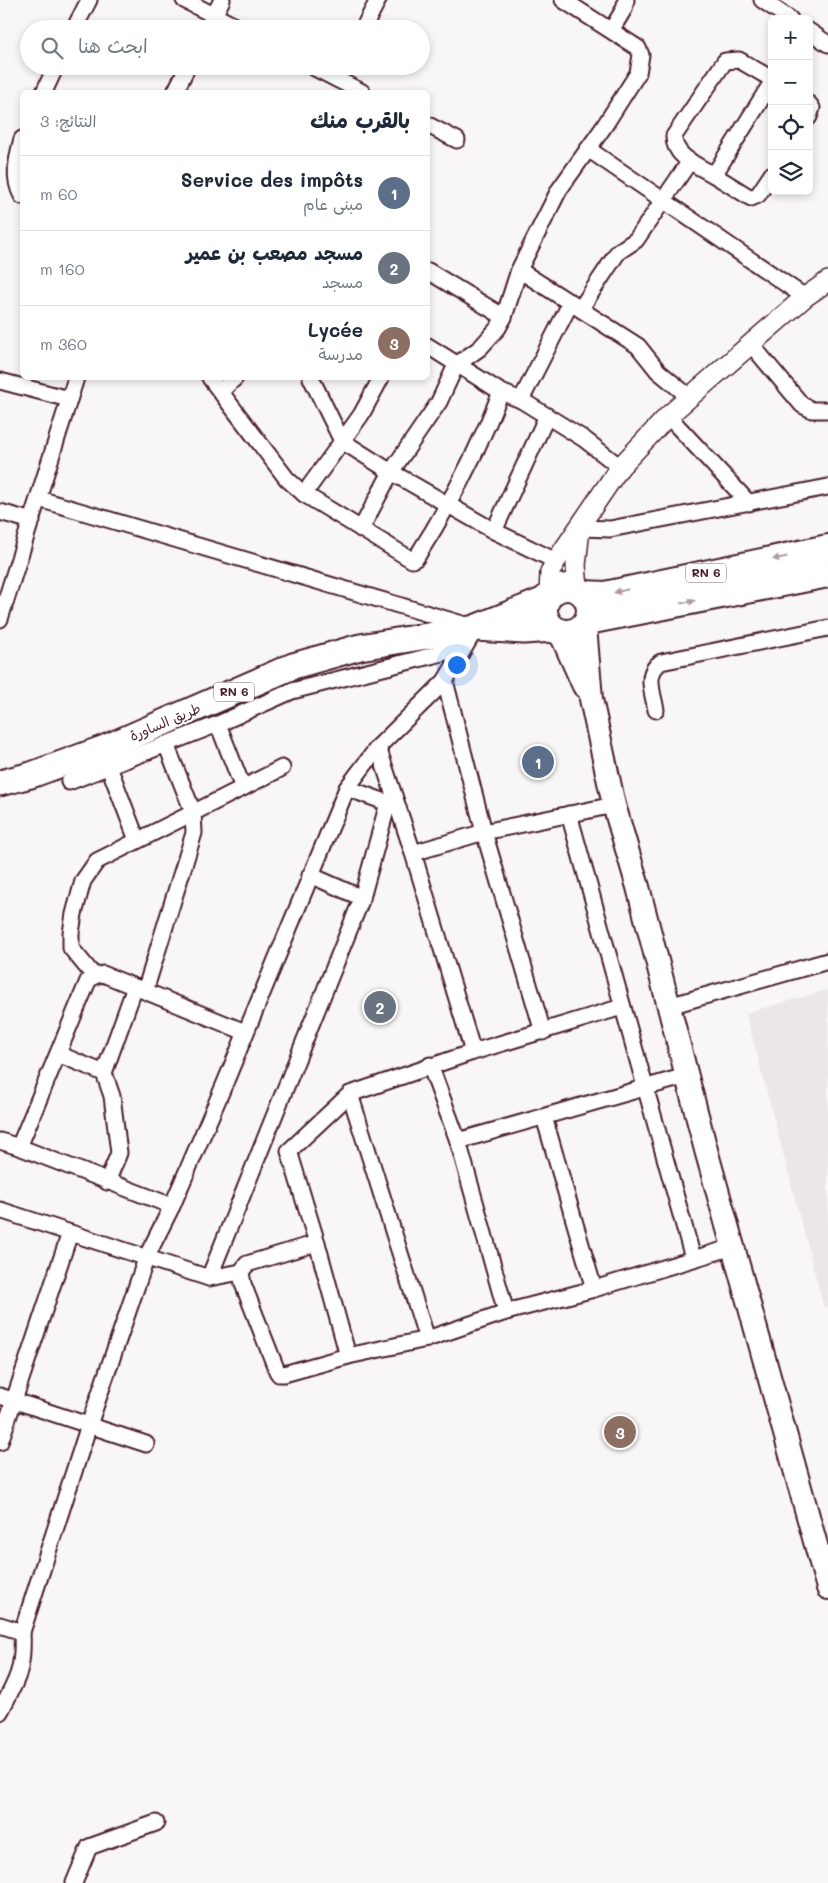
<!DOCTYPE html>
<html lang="ar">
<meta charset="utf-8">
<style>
body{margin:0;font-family:Mali,"Playpen Sans Arabic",sans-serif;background:#f6f6f7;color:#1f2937;direction:rtl}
.controls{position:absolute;right:15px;top:15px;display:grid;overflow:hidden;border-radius:8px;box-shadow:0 2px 8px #0003}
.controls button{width:45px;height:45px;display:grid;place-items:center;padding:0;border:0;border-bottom:1px solid #e0e1e3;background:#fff;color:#1f2937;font:25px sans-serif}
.you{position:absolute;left:456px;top:664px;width:18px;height:18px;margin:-12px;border:4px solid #fff;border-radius:50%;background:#1a73e8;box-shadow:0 0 0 8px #1a73e833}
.badge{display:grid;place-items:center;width:32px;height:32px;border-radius:50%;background:#db2777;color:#fff;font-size:16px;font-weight:700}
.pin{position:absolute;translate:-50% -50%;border:2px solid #fff;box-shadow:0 1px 5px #0006}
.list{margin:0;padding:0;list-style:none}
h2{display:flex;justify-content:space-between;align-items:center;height:65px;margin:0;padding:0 20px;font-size:21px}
h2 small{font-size:16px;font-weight:400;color:#747a83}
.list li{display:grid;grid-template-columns:32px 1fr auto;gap:15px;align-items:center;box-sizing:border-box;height:75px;padding:0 20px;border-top:1px solid #e0e1e3}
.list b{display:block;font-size:19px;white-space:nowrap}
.list p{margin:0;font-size:16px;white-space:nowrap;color:#747a83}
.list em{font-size:16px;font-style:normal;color:#747a83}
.icon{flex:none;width:28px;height:28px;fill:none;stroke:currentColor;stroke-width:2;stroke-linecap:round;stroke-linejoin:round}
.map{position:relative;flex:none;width:828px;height:1883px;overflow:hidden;direction:ltr}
.search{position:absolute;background:#fff;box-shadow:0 2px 8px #0003;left:20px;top:20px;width:410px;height:55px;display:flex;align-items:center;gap:12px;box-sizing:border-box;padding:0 18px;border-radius:28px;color:#747a83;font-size:19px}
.panel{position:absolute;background:#fff;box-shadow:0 2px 8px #0003;left:20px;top:90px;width:410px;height:290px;border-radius:8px;direction:rtl}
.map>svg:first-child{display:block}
.built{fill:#ebe6e8}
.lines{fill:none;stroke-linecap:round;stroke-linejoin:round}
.minor-casing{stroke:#4a1f2b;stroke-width:19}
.tertiary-casing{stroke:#4a1f2b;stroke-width:22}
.secondary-casing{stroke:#4a1f2b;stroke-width:26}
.primary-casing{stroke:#4a1f2b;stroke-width:29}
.trunk-casing{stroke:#4a1f2b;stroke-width:30}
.minor{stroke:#fff;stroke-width:15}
.tertiary{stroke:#fff;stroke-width:19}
.secondary{stroke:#fff;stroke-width:22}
.primary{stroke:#fff;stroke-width:25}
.trunk{stroke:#fff;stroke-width:26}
.oneway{fill:#ae9aa0}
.labels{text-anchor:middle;stroke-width:4;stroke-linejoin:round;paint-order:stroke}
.shield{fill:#fff;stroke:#80626b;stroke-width:1}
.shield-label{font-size:12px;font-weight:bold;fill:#4a1f2b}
.street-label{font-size:14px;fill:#4a1f2b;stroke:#fff}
</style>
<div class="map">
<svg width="828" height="1883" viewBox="0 0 828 1883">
<rect width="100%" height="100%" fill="#f8f6f7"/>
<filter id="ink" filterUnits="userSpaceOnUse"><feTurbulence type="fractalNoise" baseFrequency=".02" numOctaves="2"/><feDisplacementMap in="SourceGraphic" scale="10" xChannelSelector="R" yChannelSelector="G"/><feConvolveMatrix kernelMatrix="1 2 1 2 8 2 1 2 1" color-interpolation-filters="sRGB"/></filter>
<g filter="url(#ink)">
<path class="built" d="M828,990V1307L824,1308L746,1013Z"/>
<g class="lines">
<g class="minor-casing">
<g id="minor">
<path d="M184,0L241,29"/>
<path d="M762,0L790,19"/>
<path d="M74,29L89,0"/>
<path d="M207,29L222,0"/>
<path d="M363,29L378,0"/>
<path d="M612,29L624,9L626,0"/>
<path d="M809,31L828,44"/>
<path d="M311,66L362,92"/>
<path d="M772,79L739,60L725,61L674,136C673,157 699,166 714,175L772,82"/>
<path d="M44,92L56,66"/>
<path d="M175,92L188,66"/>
<path d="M809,104L812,108L809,117"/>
<path d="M428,125L457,140"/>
<path d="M22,139C17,158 12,178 22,196"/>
<path d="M588,149L805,297"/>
<path d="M714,175L751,198L758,195L772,174"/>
<path d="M519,270L638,346L658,371L688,396"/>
<path d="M428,271L504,317"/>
<path d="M581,308L618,252L636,240L690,161"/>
<path d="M750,343L802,405L812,410H828"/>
<path d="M428,346L501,392L521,400L584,439L620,467"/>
<path d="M210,378L287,479L304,494L412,560L416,558C450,505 478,451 501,392"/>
<path d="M311,378L342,441L391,472L494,531L556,561"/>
<path d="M0,381L69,399"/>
<path d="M221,391L235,378"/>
<path d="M521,400L571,302"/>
<path d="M668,416L749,503"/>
<path d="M304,494L361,415L381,378"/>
<path d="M0,512L32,521"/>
<path d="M580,528L610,529L828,487"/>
<path d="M361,529L391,472L439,402L456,365L480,348L498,328L504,317L519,270L559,190L603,128L638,73L641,55L638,48L563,0"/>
<path d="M494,531L547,416"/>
<path d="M0,619L76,378"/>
<path d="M445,681L484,832L543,1032"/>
<path d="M656,710C653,693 644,673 661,662L828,628"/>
<path d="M218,724L243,788"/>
<path d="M378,747L413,853L473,1052"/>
<path d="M109,767L137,840"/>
<path d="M69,782L218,724L292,691L462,648"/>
<path d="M347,788L388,803"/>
<path d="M569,814L693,1258"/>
<path d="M413,853L484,832L614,805"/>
<path d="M310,875L362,898"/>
<path d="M94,976L71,948V933L74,914L83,881L97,861L282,768"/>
<path d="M145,991L194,833L193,812L166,744"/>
<path d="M669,1006L828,961"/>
<path d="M622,1007L473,1052L350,1094L289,1151L317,1243L247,1264L241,1272L243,1284L277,1371L279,1374H284L348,1356L427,1339L506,1312L594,1289L733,1247"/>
<path d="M58,1054L104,1073"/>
<path d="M430,1065L458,1141L506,1312"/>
<path d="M350,1094L427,1339"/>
<path d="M544,1117L594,1289"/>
<path d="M0,1141L19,1147"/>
<path d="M458,1141L686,1076"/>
<path d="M107,1182L119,1153L112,1096L104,1073L135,987"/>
<path d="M172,1206L19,1147L88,981L94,976L103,974L245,1032"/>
<path d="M0,1210L209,1278L241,1272"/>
<path d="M317,1243L348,1356"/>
<path d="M209,1278L362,898L388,803L394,796"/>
<path d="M0,1396L146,1444"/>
<path d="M0,1442L70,1233"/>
<path d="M0,1625L22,1632"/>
<path d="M0,1712C17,1680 24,1670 22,1632L89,1425L147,1256L172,1206L225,1083L347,788L378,747L445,681L476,628L39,499"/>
<path d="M74,1883L89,1847L156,1823"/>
</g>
</g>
<g class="tertiary-casing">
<g id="tertiary">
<path d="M578,589L576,565L580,529"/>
<path d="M549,595L550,572L556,561L620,467L668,416L805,297L828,281"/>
</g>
</g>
<g class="secondary-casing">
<g id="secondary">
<path d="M585,626L591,699L614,805L638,887L706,1150L828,1588"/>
<path d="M560,632L584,686"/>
</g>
</g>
<g class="primary-casing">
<g id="primary">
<path d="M477,627L547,599"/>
<path d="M0,783L31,775L105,748L293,666L360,647L476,628L524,631L553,629"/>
</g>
</g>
<g class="trunk-casing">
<g id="trunk">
<circle cx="567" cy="610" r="23"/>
<path d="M584,594L605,595L828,548"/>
<path d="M588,621L828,574"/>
</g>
</g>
<use href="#minor" class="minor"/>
<use href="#tertiary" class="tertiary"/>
<use href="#secondary" class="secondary"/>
<use href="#primary" class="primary"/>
<use href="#trunk" class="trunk"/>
</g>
<defs><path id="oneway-solid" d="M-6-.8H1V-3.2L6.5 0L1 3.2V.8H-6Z" transform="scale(1.25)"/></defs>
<g class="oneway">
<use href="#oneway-solid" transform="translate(780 558) rotate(168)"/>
<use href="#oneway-solid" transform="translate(621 591) rotate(167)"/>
<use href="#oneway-solid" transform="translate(688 602) rotate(-11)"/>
</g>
</g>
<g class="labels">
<g class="shield">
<rect x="686" y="563.5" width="40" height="19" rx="4"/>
<rect x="214" y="682.5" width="40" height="19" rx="4"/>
</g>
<g class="shield-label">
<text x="706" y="577">RN 6</text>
<text x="234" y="696">RN 6</text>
</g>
<g class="street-label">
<text transform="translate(165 722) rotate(-23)" y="5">طريق الساورة</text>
</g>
</g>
</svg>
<div class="controls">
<button>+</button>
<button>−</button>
<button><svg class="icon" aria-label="locate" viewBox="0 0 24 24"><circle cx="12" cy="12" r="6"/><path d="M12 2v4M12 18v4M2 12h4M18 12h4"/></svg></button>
<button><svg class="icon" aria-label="layers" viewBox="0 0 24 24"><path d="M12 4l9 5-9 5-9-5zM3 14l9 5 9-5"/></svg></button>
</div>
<div class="you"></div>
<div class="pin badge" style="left:538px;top:762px;background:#5c6f8a">1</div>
<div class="pin badge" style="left:380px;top:1007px;background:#6b7280">2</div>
<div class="pin badge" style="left:620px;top:1432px;background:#8d6e63">3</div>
<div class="search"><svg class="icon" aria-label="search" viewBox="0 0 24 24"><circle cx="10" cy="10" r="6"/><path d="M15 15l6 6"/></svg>ابحث هنا</div>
<section class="panel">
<h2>بالقرب منك<small>النتائج: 3</small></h2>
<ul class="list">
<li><span class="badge" style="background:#5c6f8a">1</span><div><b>Service des impôts</b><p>مبنى عام</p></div><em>60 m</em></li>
<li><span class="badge" style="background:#6b7280">2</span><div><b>مسجد مصعب بن عمير</b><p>مسجد</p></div><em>160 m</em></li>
<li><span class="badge" style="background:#8d6e63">3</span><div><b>Lycée</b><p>مدرسة</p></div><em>360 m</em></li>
</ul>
</section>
</div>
